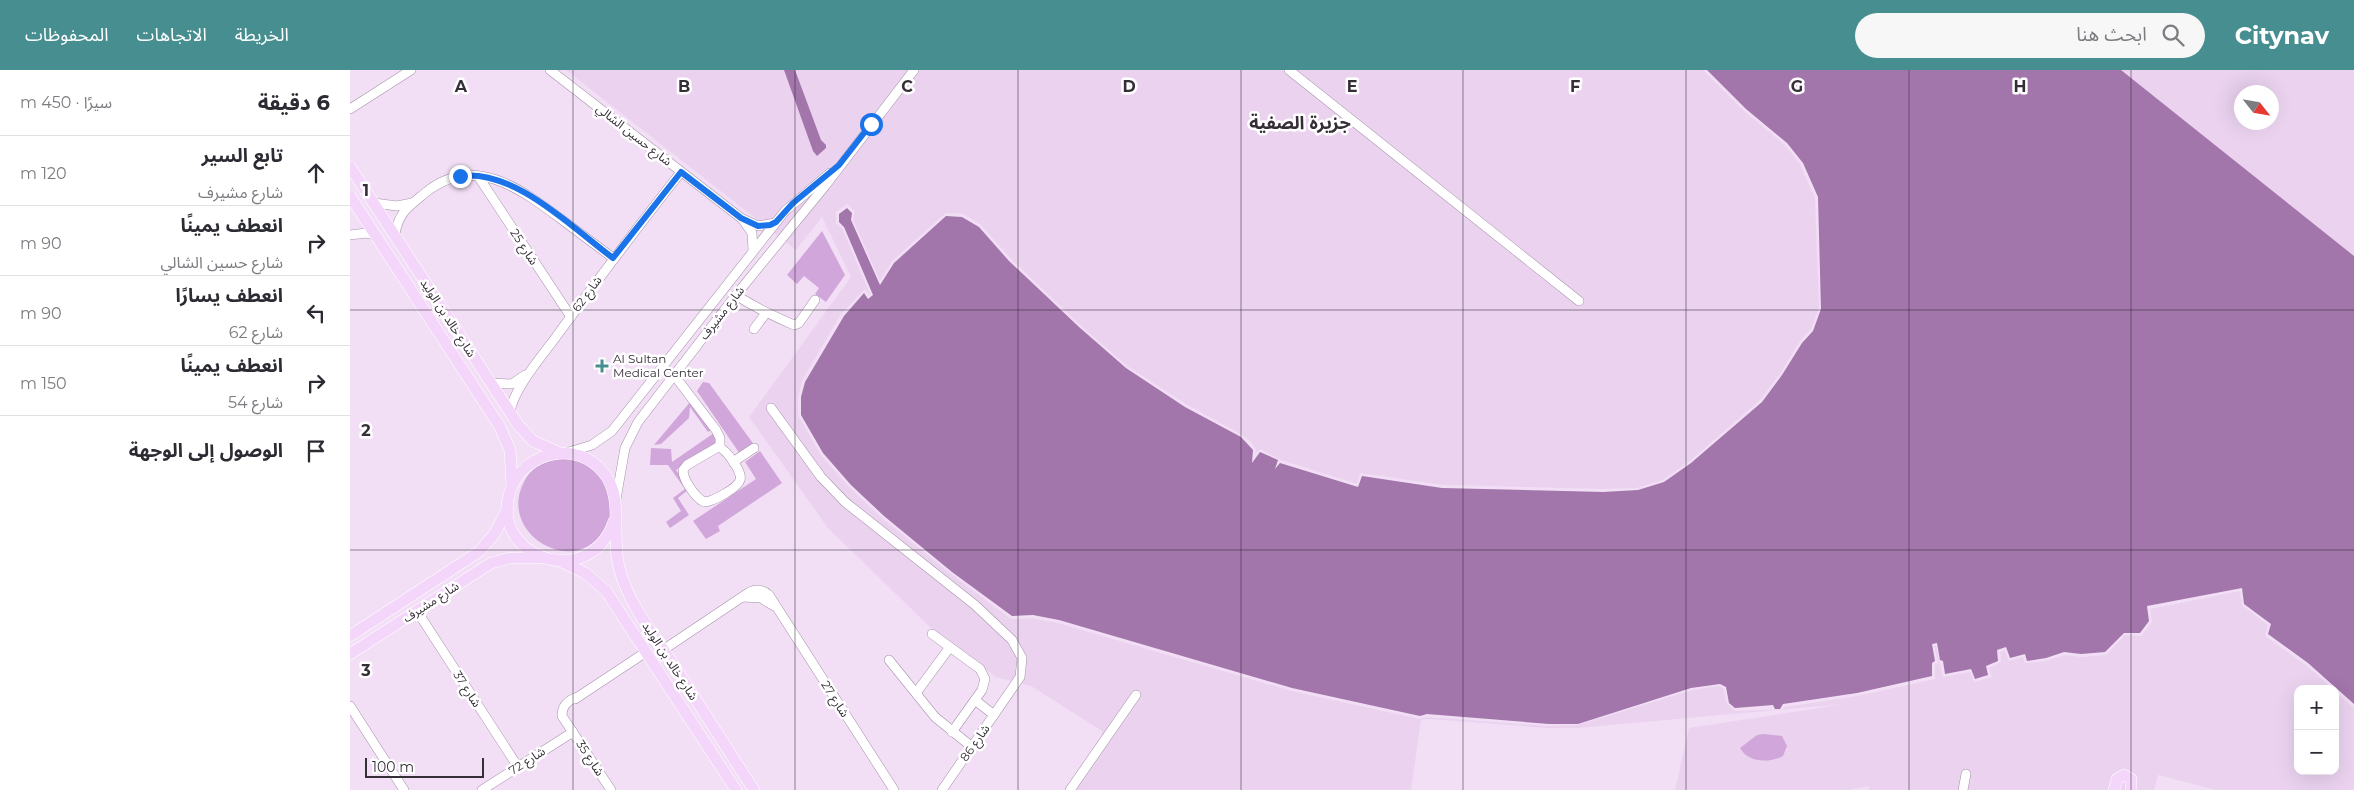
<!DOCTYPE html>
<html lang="ar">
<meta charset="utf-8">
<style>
body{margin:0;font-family:Montserrat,"Noto Sans Arabic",sans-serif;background:#f7f7f7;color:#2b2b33;direction:rtl}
.controls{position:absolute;right:15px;bottom:15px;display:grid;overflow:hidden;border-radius:10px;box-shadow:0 5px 20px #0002}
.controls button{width:45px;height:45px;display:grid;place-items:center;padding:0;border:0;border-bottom:1px solid #e1e1e2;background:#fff;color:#2b2b33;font:25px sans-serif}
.compass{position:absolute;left:1884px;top:15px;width:45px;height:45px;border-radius:50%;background:#fff;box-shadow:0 5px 20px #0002;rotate:121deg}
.scale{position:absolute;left:15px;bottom:12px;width:119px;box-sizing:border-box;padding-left:5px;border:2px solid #352e37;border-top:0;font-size:14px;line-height:18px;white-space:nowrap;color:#352e37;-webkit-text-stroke:4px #fff;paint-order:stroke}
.stop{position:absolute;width:15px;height:15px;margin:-11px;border:4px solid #1a73e8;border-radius:50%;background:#fff}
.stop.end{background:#1a73e8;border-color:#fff;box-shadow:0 1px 5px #0008}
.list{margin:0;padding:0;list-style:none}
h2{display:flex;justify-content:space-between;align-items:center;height:65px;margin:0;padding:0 20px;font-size:21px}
h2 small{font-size:16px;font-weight:400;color:#7c7c81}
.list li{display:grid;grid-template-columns:32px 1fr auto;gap:15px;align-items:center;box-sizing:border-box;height:70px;padding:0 20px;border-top:1px solid #e1e1e2}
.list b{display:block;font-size:19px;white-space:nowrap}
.list p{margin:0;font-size:16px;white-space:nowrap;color:#7c7c81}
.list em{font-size:16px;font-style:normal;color:#7c7c81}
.icon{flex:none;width:28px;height:28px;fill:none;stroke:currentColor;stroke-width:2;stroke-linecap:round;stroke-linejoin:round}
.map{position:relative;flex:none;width:2004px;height:720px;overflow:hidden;direction:ltr}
header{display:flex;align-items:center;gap:30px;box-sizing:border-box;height:70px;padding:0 25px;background:#468e8f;color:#fff}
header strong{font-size:24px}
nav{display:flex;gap:28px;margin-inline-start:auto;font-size:18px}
.search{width:350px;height:45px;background:#f7f7f7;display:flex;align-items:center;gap:12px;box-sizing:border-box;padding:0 18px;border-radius:28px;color:#7c7c81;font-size:19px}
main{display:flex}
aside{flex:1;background:#fff}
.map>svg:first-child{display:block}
.built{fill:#ebd3f0;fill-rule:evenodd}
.green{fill:#d1a6da}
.water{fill:#a275ab}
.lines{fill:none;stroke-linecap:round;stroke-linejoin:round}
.minor-casing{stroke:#a391a7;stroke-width:10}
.major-casing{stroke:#fff;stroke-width:12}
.minor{stroke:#fff;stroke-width:9}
.major{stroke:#f4d6fa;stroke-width:11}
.route{stroke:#1a73e8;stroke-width:6}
.grid{fill:none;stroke:#352e37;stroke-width:1;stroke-opacity:0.55}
.poi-dot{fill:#468e8f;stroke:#fff;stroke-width:2}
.labels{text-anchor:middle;stroke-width:5;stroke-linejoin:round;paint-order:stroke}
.street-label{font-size:12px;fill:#352e37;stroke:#fff}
.poi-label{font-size:12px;fill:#352e37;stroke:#fff;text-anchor:start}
.district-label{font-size:18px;font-weight:bold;fill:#352e37;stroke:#fff}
.grid-label{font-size:16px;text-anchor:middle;font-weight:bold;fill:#352e37;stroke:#fff;stroke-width:5;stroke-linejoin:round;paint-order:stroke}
</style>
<header>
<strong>Citynav</strong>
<div class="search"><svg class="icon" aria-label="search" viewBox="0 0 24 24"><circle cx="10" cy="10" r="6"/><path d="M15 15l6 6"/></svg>ابحث هنا</div>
<nav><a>الخريطة</a><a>الاتجاهات</a><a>المحفوظات</a></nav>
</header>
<main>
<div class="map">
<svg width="2004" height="720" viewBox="0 0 2004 720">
<rect width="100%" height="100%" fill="#f2dff6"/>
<g class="built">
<path d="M216,0H1353L1394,41L1435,75L1450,94L1465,128L1469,238L1461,259L1450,271L1430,304L1410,330L1340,391L1313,410L1287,418L1253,419L1092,415L1010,403L1007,414L931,390L910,379L905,385L906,380L902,373L892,365L836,334L777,296L730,255L661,189L631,155L613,144L596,143L542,191L530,211L503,150L505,142L497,134L486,142V153L492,158L520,224L519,225L515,219L491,244L452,311L448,327V345L471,385L499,417L532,448L601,504L661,549L682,548L708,553L942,621L1070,649L1077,647L1199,656L1228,655L1342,620L1369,616L1373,618L1377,634L1385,641L1433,639L1435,637L1507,626L1585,609V594L1588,593L1584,576H1586L1593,607L1620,602L1624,612L1642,607L1639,598L1651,592L1650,582L1655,580L1659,591L1673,587L1675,593L1696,591L1715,585L1731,587L1756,585L1775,565L1791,566L1802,552L1800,539L1890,521L1892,535L1918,555L1915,566L1956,595L1983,619H1948V701H1985V621L2004,638V720H1866L1808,705L1804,720H1519V716L1498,720H1325L1339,658L1495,634L1228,658H1198L1078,649L1071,650L1061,720H723L749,685L752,661L681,616L646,607L583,560L478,458L399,347L501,207L472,147L446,180Z"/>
<path d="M1771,0H2004V186L1859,70ZM1892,22H1922V52H1892Z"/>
</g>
<g class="green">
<path d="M472,161L495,205L476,232L465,224L469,218L454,206L447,214L437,205Z"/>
<path d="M353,312L359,313L405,376L390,384L347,321Z"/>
<path d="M341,331L361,360L358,362L340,337L339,348L311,374L304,375Z"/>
<path d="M364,363L369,371L326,400L339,419L328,428L339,445L320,458L316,452L331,441L323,428L335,419L318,395H300L301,378L321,379L322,392Z"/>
<path d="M410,381L432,413L368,456L370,461L356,469L343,451L406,409L395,392Z"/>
<path d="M228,388L255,407C257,418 262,430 262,441C262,449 257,456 253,462C222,508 149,463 173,414C184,390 204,389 228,388Z"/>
<path d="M1413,664L1432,666L1437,676L1433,686C1420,693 1398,693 1390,678L1407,665Z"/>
</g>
<g class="water">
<path d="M434,0H445L471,70L476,75V78L467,86L463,81Z"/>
<path d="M1357,0H1771L2004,186V634L1958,593L1918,564L1921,554L1894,534L1892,518L1797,536L1799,551L1790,563H1774L1755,582L1731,584L1714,582L1696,588L1677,591L1675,584L1660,588L1656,577L1647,580L1648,591L1636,596L1638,605L1625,609L1621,599L1595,604L1593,591L1590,590L1587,573L1582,574L1585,591L1582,593V606L1507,623L1433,634L1430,639H1425L1423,635L1385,638L1379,633L1376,617L1370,614L1341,618L1228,654H1199L1077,644L1070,646L942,618L709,550L683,545L662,546L602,502L534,446L501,415L473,383L451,345V327L455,312L494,246L514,223L518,229L523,225L494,157L489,152V144L497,138L502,143L501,150L530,215L544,193L596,146L612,147L629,157L659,191L729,257L776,298L835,337L891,367L903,380L902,393L910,382L928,390L925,399L930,393L1008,417L1012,406L1092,418L1253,422L1288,420L1314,412L1341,393L1412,332L1432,305L1452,273L1463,261L1471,239L1468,127L1453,93L1437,73L1396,39Z"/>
</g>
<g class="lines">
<g class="minor-casing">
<g id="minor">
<path d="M200,0L391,148L408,156L425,153"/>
<path d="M939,0L1229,231"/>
<path d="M0,39L61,0"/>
<path d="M128,106L221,247"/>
<path d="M24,133L47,136L62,133"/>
<path d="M393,150L402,163L403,180"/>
<path d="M45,164C49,142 58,137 75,123C123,83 171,119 211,149C228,162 246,175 263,188"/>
<path d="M0,165L16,163L25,165"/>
<path d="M386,225C404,237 423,246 444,255L449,253L465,230"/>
<path d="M404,259L416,243"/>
<path d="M324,305L366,360L370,368V377"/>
<path d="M142,313L162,314L175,305"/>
<path d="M421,338L471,407L495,432L625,535L662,570L672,588L670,607L592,720"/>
<path d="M160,341C166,314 195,283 211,260C250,207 290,154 331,102"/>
<path d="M368,377C376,379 393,402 390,410C388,418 362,432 354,432C345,427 333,410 333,400L337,395Z"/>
<path d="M219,382L242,375L262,361L435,141L480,103"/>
<path d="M383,392L404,378"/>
<path d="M266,429L275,378L288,352L386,225L475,116L564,0"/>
<path d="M393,527L411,528L424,536"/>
<path d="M67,541L168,697"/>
<path d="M582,564L630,599L635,609L632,620L602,662"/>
<path d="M313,580L398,523C406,518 412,519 419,525L544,720"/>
<path d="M539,590L585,647L622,677"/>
<path d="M566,623L600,577"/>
<path d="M228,627C218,630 212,635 212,646L261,720"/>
<path d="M225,629L296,582"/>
<path d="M625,630L644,645"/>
<path d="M0,636L54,720"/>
<path d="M132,720L223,662"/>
<path d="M720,720L786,625"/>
<path d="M1613,720L1616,704"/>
</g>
</g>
<g class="major-casing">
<g id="major">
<path d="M0,97L169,356L183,371L208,382"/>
<path d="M0,126L150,357L160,380L162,415"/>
<path d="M264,451C239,524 136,486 161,419C175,381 227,370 253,402C275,427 260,468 270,501C280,536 304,565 324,596C351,637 377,679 404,720"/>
<path d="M212,492L235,503L256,521L386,720"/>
<path d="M0,566L130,481L145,463L158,438"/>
<path d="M0,584L141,493L160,488H191"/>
<path d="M1764,720L1767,709L1774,705L1781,709V720"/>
</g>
</g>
<use href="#minor" class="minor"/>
<use href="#major" class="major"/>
</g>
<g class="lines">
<path class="route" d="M110,106C165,99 221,157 263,188L331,102L391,148L408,156L420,155L426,152L443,133L489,95L521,54"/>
</g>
<path class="grid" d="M223,0V720M445,0V720M668,0V720M891,0V720M1113,0V720M1336,0V720M1559,0V720M1781,0V720M0,240H2004M0,480H2004"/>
<path class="poi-dot" d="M249.5 288.5h5v5h5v5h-5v5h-5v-5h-5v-5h5z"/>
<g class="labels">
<g class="street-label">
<text transform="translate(284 65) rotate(38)" y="4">شارع حسين الشالي</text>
<text transform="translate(174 177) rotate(57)" y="4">شارع 25</text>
<text transform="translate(237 224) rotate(-54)" y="4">شارع 62</text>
<text transform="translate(372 243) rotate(-52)" y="4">شارع مشيرف</text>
<text transform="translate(98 248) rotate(57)" y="4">شارع خالد بن الوليد</text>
<text transform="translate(81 532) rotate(-33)" y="4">شارع مشيرف</text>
<text transform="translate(320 591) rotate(57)" y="4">شارع خالد بن الوليد</text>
<text transform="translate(117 619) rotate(57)" y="4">شارع 37</text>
<text transform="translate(485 629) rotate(57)" y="4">شارع 27</text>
<text transform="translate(625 673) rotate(-55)" y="4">شارع 86</text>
<text transform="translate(240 688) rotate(57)" y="4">شارع 35</text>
<text transform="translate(177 691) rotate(-33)" y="4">شارع 72</text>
</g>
<g class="poi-label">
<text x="263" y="293">Al Sultan<tspan x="263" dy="14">Medical Center</tspan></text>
</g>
<g class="district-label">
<text x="950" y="59">جزيرة الصفية</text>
</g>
</g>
<g class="grid-label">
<text x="111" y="22">A</text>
<text x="334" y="22">B</text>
<text x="557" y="22">C</text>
<text x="779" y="22">D</text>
<text x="1002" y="22">E</text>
<text x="1225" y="22">F</text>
<text x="1447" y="22">G</text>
<text x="1670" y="22">H</text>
<text x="16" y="126">1</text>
<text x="16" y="366">2</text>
<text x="16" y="606">3</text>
</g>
</svg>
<div class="controls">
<button>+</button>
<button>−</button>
</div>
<svg class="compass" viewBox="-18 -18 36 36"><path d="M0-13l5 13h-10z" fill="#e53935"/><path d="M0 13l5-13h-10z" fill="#7c7c81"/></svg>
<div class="scale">100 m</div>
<div class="stop" style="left:521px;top:54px"></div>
<div class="stop end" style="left:110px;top:106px"></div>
</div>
<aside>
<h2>6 دقيقة<small>سيرًا · 450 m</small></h2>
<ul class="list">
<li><svg class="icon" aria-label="ahead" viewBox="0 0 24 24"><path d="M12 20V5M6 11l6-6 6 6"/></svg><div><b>تابع السير</b><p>شارع مشيرف</p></div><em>120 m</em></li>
<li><svg class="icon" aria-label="right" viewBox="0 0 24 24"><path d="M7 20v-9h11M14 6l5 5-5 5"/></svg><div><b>انعطف يمينًا</b><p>شارع حسين الشالي</p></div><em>90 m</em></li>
<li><svg class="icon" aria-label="left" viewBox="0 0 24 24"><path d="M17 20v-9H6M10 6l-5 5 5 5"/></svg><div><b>انعطف يسارًا</b><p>شارع 62</p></div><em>90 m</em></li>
<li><svg class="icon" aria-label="right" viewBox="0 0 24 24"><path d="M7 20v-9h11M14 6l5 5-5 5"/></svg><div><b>انعطف يمينًا</b><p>شارع 54</p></div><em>150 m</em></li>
<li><svg class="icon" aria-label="arrive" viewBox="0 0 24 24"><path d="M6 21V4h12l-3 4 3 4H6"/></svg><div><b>الوصول إلى الوجهة</b></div></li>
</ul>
</aside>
</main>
